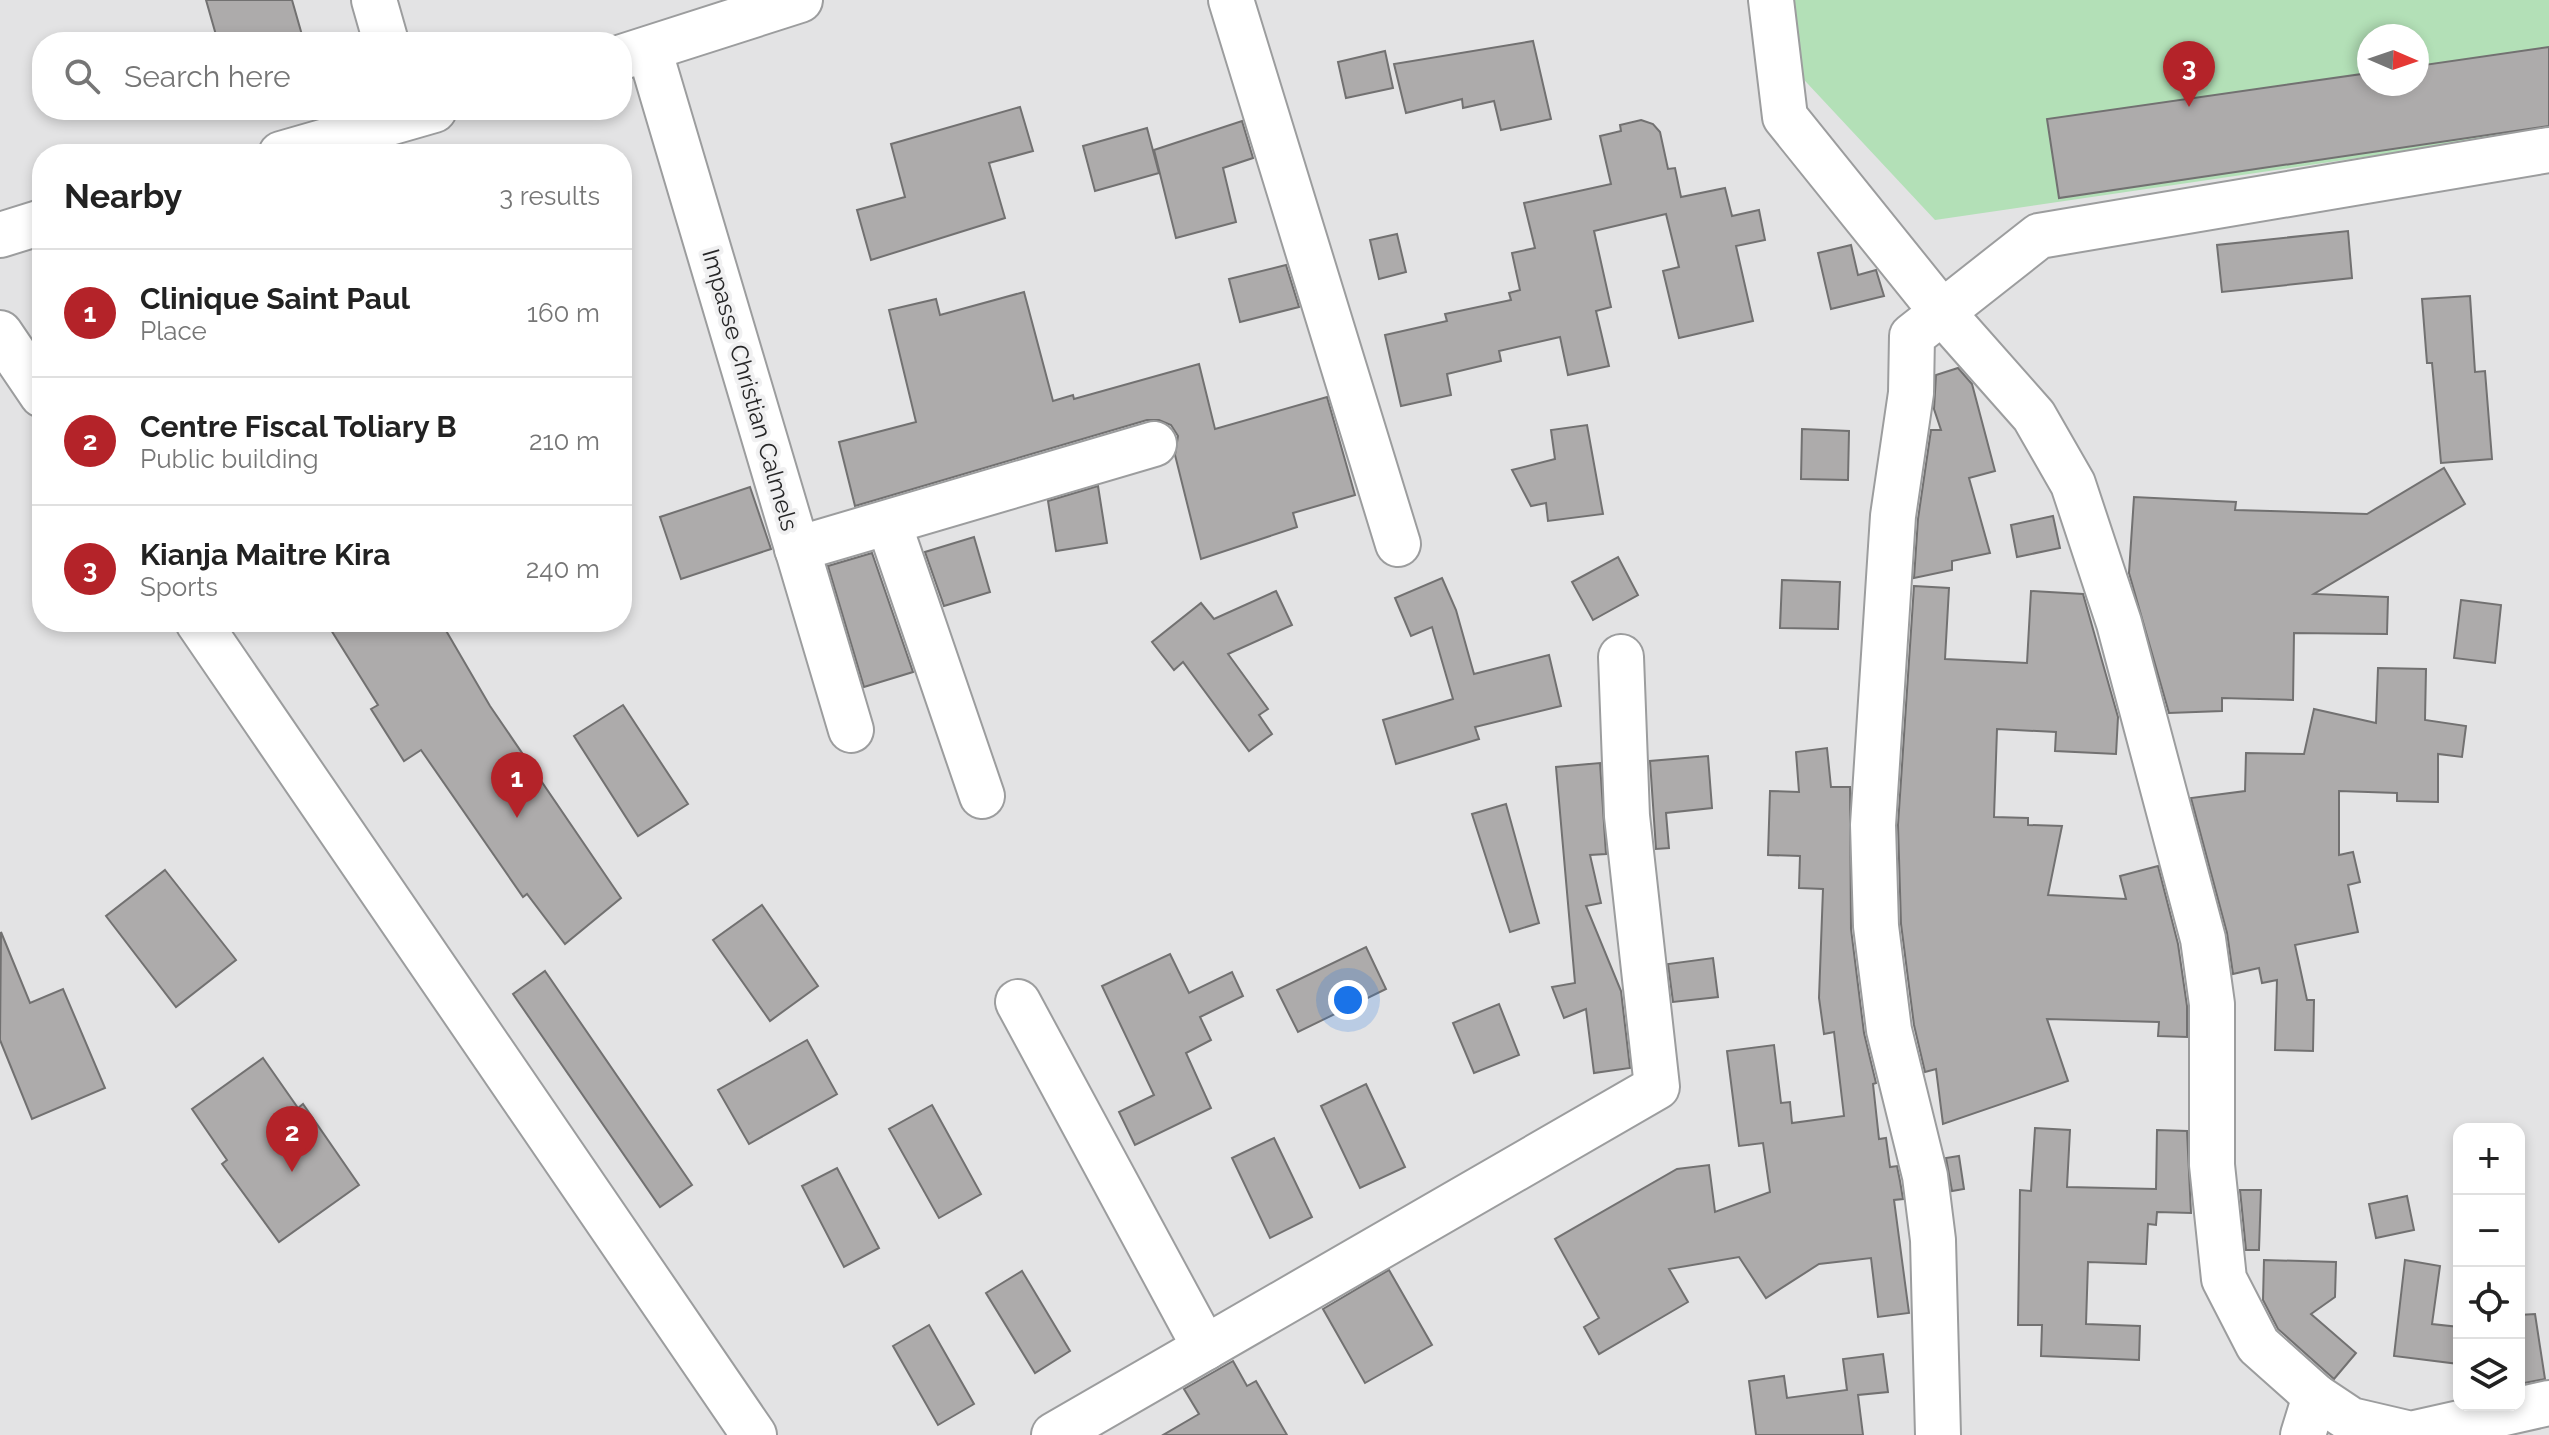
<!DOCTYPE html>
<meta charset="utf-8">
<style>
body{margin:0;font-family:Raleway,sans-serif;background:#f6f6f6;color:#222}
.controls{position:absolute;right:24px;bottom:24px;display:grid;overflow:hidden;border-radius:16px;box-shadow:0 4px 12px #0003}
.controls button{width:72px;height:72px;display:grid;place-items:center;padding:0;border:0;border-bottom:2px solid #e0e0e0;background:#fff;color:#222;font:40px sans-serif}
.compass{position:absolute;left:2357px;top:24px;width:72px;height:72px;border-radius:50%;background:#fff;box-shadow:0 4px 12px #0003;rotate:92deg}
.you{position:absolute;left:1348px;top:1000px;width:28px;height:28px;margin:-20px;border:6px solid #fff;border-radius:50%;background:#1a73e8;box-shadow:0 0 0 12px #1a73e833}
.badge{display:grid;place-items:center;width:52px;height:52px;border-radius:50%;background:#b42329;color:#fff;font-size:26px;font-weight:700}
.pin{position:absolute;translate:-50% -66px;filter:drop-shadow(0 2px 4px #0008)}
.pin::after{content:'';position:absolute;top:42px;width:28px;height:24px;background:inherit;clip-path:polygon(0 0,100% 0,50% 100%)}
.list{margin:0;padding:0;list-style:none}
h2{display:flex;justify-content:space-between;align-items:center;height:104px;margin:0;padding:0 32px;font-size:34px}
h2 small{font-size:26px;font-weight:400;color:#767676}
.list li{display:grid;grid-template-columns:52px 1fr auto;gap:24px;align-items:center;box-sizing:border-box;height:128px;padding:0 32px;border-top:2px solid #e0e0e0}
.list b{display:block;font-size:30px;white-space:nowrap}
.list p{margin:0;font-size:26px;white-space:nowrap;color:#767676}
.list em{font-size:26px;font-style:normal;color:#767676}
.icon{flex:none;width:44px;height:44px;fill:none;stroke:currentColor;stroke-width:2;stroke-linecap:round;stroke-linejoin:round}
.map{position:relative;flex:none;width:2549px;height:1435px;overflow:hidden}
.search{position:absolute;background:#fff;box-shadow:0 4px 12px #0003;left:32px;top:32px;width:600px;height:88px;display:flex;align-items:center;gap:20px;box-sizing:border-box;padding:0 28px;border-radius:32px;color:#767676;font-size:30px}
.panel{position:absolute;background:#fff;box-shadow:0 4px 12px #0003;left:32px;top:144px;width:600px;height:488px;border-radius:32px}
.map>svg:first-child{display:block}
.green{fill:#b3e0b7;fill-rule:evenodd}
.building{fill:#adabab;stroke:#727171;stroke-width:2}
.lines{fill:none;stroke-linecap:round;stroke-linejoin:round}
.minor-casing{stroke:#9c9d9e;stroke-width:48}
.minor{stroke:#fff;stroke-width:44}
.labels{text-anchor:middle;stroke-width:8;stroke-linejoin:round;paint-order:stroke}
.street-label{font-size:24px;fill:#262627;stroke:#f0f0f1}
</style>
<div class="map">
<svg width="2549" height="1435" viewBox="0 0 2549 1435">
<rect width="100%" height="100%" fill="#e3e3e4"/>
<path class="green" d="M1789,0H2549V130L1935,220L1793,68ZM2369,36H2417V84H2369Z"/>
<g class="building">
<path d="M206,0H292L304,42H218Z"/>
<path d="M1533,41L1551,119L1501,130L1494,101L1463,108L1462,99L1406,113L1394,64Z"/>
<path d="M2549,47V126L2059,198L2047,119L2369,73V84H2417V66Z"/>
<path d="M1385,51L1393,88L1346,98L1338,62Z"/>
<path d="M1020,107L1033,151L989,163L1005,218L871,260L857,210L905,197L891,144Z"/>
<path d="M1641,120L1653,124L1660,132L1668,169L1675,168L1681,197L1725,188L1732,216L1759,210L1765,240L1736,246L1753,321L1679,338L1663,271L1679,267L1666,214L1594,231L1611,307L1596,311L1609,366L1568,375L1560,337L1499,351L1501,361L1447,374L1451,395L1401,406L1385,335L1447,321L1445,314L1511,300L1509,293L1520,290L1512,253L1535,248L1524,203L1611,184L1600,136L1621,131L1620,125Z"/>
<path d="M1242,121L1253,158L1223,168L1236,222L1176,238L1154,150Z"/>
<path d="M1147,128L1159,173L1095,191L1083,146Z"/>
<path d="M2348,231L2352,278L2222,292L2217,245Z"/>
<path d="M1397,234L1406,272L1379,279L1370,240Z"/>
<path d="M1851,245L1858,275L1876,270L1884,296L1831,309L1818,253Z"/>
<path d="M1286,265L1299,307L1240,322L1229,279Z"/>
<path d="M1024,292L1053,401L1073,395L1074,399L1199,364L1215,429L1327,397L1355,495L1293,513L1297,527L1201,559L1175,455L1178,436L1171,425L1159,420H1147L855,506L839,442L916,422L889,310L936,299L940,315Z"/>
<path d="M2470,296L2475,372L2485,371L2492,459L2441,463L2432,363H2427L2422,299Z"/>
<path d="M1958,368L1972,384L1995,471L1969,478L1990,553L1952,561V570L1914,578L1918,519L1931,430H1941L1934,409L1936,375Z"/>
<path d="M1587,425L1603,514L1548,521L1546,503L1531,506L1512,470L1555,459L1551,430Z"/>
<path d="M1802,429L1849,431L1848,480L1801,479Z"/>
<path d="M2444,468L2465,504L2314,594L2388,597L2387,634L2294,633L2293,700L2222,698V711L2169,713L2129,573L2134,497L2236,502L2235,510L2367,514Z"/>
<path d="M1098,486L1107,543L1056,551L1048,501Z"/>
<path d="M750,487L771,549L681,579L660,517Z"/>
<path d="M2053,516L2060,548L2017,557L2011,525Z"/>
<path d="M974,537L990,592L944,606L925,552Z"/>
<path d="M872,553L913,672L864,687L828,566Z"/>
<path d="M1618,557L1638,595L1593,620L1572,582Z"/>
<path d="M1442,578L1456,610L1474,674L1549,655L1561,706L1475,727L1479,739L1396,764L1383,720L1453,699L1432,627L1411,636L1395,598Z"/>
<path d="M1782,580L1840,582L1838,629L1780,628Z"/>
<path d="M1914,586L1949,588L1945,659L2027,663L2031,591L2083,594L2118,717L2116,754L2055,751L2056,732L1997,729L1994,817L2028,818V825L2062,826L2048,895L2126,899L2120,876L2158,866L2178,944L2187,1006V1037L2158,1036L2159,1022L2047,1019L2068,1081L1943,1124L1936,1069L1925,1072L1914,1025L1901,924L1898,825Z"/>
<path d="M1276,591L1292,625L1228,654L1268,709L1259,715L1272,734L1249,751L1183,662L1174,670L1152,642L1201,603L1214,619Z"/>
<path d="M2461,600L2501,605L2495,663L2454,658Z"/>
<path d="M326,622H441L490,706L621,898L565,944L527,894L523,897L421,750L404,761L371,709L378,705Z"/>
<path d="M2378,668L2426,669L2425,720L2466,726L2462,757L2438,754V802L2397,801V793L2339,791V855L2353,852L2360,882L2348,885L2358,932L2295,945L2307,1000H2314L2313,1051L2275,1050L2277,980L2262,983L2259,968L2233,974L2227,933L2191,798L2245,791L2246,753L2304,754L2314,709L2376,723Z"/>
<path d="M623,705L688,804L638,836L574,736Z"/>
<path d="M1827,748L1831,787H1850L1851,929L1864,1033L1876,1083L1873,1084L1879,1139L1886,1138L1890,1167L1897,1166L1900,1181L1903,1199L1894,1200L1909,1313L1878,1317L1871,1258L1819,1264L1766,1298L1739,1257L1669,1269L1688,1302L1599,1354L1584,1327L1599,1318L1555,1239L1677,1169L1709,1165L1715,1212L1770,1192L1763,1143L1739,1146L1727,1051L1774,1045L1781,1103L1790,1102L1792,1123L1844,1116L1834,1032L1824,1034L1819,998L1823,889L1799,888L1800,856L1768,855L1770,791L1799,792L1796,752Z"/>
<path d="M1708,756L1712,808L1666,813L1669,848L1656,849L1650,761Z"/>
<path d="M1600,763L1606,854L1590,855L1601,903L1586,906L1621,991L1630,1068L1594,1073L1586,1009L1564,1018L1552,987L1575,983L1556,767Z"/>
<path d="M1506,804L1539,923L1510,932L1472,814Z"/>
<path d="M165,870L236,960L176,1007L106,916Z"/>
<path d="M762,905L818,986L770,1021L713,940Z"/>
<path d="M1,932L30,1003L63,989L105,1088L32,1119L0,1040Z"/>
<path d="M1366,947L1386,989L1298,1032L1277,990Z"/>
<path d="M1170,954L1189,993L1232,972L1243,996L1200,1017L1211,1040L1186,1053L1211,1108L1135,1145L1119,1112L1154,1095L1102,986Z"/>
<path d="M1713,958L1718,997L1673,1002L1668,964Z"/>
<path d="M545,971L692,1185L660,1207L513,994Z"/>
<path d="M1499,1004L1519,1055L1474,1073L1453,1023Z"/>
<path d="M807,1040L837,1094L749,1144L718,1090Z"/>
<path d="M263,1058L298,1108L303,1104L359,1185L279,1242L222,1164L227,1160L192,1109Z"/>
<path d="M1366,1084L1405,1167L1360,1188L1321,1106Z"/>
<path d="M932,1105L981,1194L939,1218L889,1129Z"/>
<path d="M2035,1128L2070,1130L2067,1187L2156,1189L2157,1130L2187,1131L2191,1213L2157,1212L2156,1225L2148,1224L2146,1264L2088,1262L2086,1324L2140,1326L2139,1360L2041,1356L2042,1325H2018L2020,1190L2031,1191Z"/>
<path d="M1274,1138L1312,1217L1270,1238L1232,1158Z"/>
<path d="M1959,1156L1964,1189L1952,1191L1946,1158Z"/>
<path d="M837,1168L879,1248L844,1267L802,1186Z"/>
<path d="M2240,1190H2261L2259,1250H2246Z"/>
<path d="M2407,1196L2414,1230L2376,1238L2369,1204Z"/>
<path d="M2264,1260L2336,1262L2335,1297L2311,1314L2356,1353L2334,1379L2278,1329L2263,1300Z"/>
<path d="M2405,1260L2440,1266L2432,1324L2459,1327V1364L2394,1356Z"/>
<path d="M1389,1270L1432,1345L1365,1383L1323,1309Z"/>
<path d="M1022,1271L1070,1351L1035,1373L986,1293Z"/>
<path d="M2535,1314L2545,1379L2519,1384V1315Z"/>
<path d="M929,1325L974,1404L938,1425L893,1346Z"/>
<path d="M1883,1354L1888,1392L1858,1395L1863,1435H1756L1749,1381L1784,1376L1787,1398L1847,1390L1843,1359Z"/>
<path d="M1233,1361L1247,1386L1256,1381L1287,1435H1163L1199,1414L1184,1389Z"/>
</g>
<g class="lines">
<g class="minor-casing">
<g id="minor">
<path d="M374,0L386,42"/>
<path d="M1231,0L1398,544"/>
<path d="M1771,0L1785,117L1942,312L2034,416L2073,484L2119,623L2203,939L2212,1004V1165L2224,1279L2258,1345L2315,1396L2351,1420L2411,1434L2549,1403"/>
<path d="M649,49L851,730"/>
<path d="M622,57L800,0"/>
<path d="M281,154L434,110"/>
<path d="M0,235L42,222"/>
<path d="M0,333L42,395"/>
<path d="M889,524L982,796"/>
<path d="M797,549L1154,444"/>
<path d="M198,622L754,1435"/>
<path d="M1018,1002L1205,1348"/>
<path d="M1054,1435L1657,1087L1627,816L1621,657"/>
<path d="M1938,1435L1933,1240L1925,1176L1889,1030L1876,926L1873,825L1893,516L1911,393L1912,336L2039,236L2549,150"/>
<path d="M2303,1435L2315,1396"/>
</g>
</g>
<use href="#minor" class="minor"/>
</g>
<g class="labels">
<g class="street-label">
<text transform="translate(750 390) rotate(74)" y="8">Impasse Christian Calmels</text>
</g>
</g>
</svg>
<div class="controls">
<button>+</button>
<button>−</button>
<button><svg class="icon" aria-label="locate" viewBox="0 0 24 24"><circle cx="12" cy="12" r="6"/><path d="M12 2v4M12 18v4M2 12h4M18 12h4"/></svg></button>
<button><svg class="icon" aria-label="layers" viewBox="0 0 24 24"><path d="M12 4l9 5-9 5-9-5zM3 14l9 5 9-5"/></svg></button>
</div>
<svg class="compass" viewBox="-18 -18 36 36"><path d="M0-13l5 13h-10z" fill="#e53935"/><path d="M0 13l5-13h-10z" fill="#767676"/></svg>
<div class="you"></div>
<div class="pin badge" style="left:517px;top:818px">1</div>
<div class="pin badge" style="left:292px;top:1172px">2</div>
<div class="pin badge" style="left:2189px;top:107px">3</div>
<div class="search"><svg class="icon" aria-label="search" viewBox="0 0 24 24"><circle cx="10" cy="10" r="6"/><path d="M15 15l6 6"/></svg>Search here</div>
<section class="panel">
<h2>Nearby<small>3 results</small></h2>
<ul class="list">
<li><span class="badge">1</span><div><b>Clinique Saint Paul</b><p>Place</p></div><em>160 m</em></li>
<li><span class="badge">2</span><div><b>Centre Fiscal Toliary B</b><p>Public building</p></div><em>210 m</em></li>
<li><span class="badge">3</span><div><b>Kianja Maitre Kira</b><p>Sports</p></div><em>240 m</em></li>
</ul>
</section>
</div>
